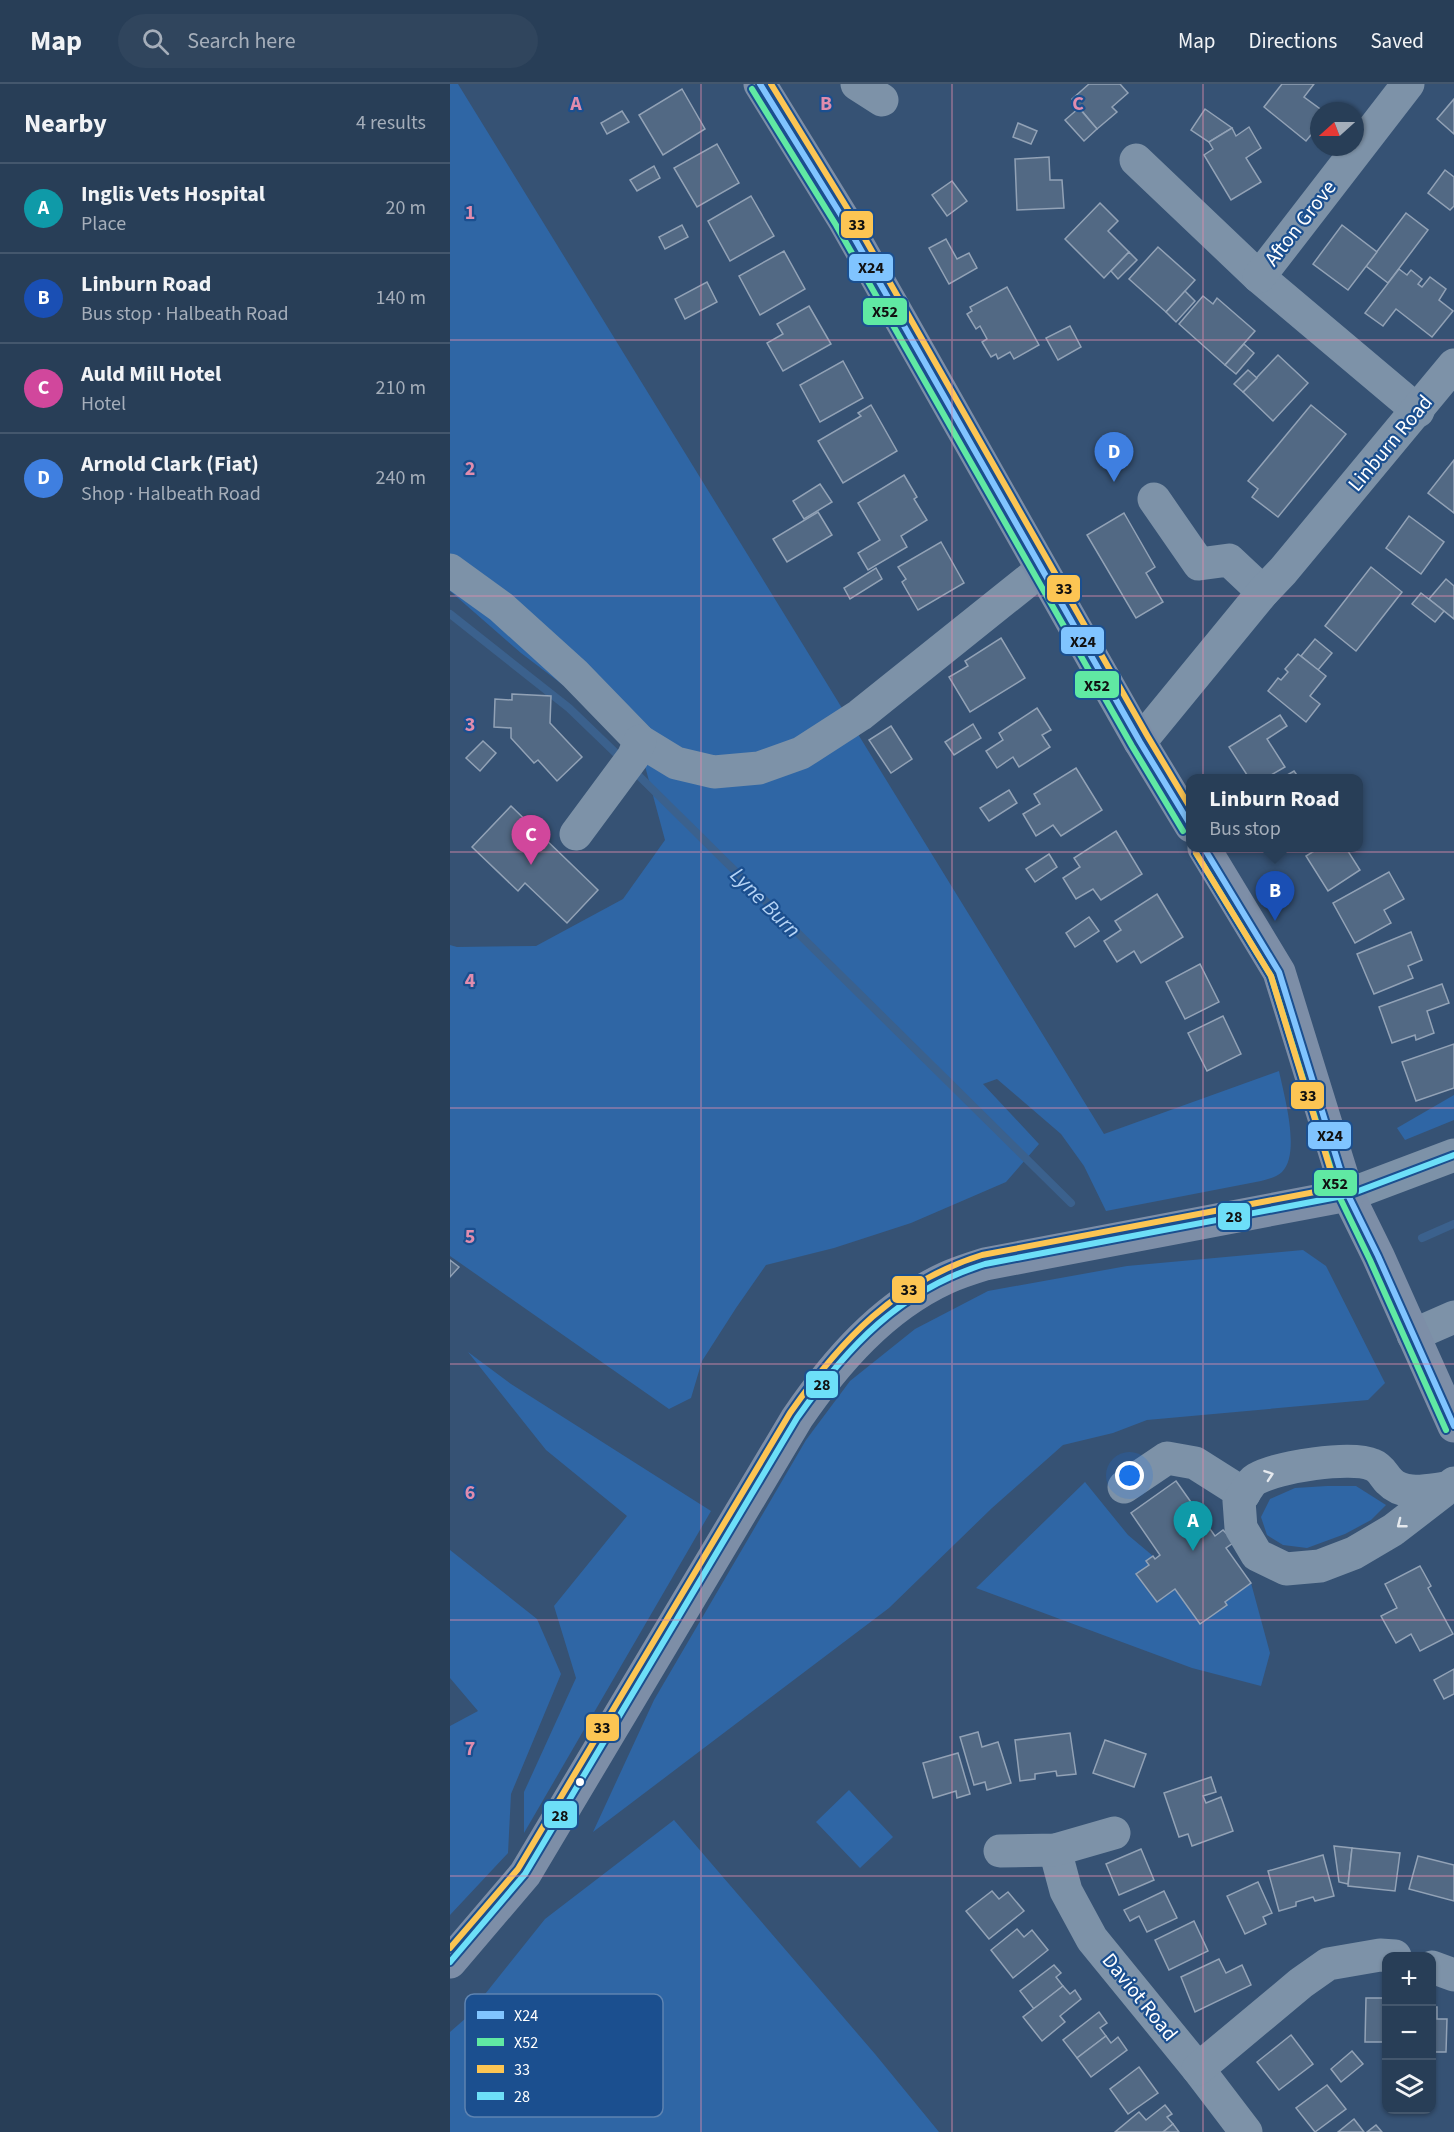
<!DOCTYPE html>
<meta charset="utf-8">
<style>
body{margin:0;font-family:"Source Sans 3",sans-serif;background:#30455d;color:#f1f3f6}
.controls{position:absolute;right:18px;bottom:18px;display:grid;overflow:hidden;border-radius:12px;box-shadow:0 2px 4px #0004}
.controls button{width:54px;height:54px;display:grid;place-items:center;padding:0;border:0;border-bottom:2px solid #44576d;background:#283e57;color:#f1f3f6;font:30px sans-serif}
.compass{position:absolute;left:860px;top:18px;width:54px;height:54px;border-radius:50%;background:#283e57;box-shadow:0 2px 4px #0004;rotate:249deg}
.you{position:absolute;left:680px;top:1392px;width:21px;height:21px;margin:-15px;border:4px solid #fff;border-radius:50%;background:#1a73e8;box-shadow:0 0 0 9px #1a73e833}
.badge{display:grid;place-items:center;width:39px;height:39px;border-radius:50%;background:#b9c2ce;color:#fff;font-size:20px;font-weight:700}
.pin{position:absolute;translate:-50% -50px;filter:drop-shadow(0 2px 3px #0008)}
.pin::after{content:'';position:absolute;top:32px;width:21px;height:18px;background:inherit;clip-path:polygon(0 0,100% 0,50% 100%)}
.popup{position:absolute;left:736px;top:690px;width:177px;height:78px;box-sizing:border-box;display:grid;place-content:center;border-radius:12px;background:#283e57;filter:drop-shadow(0 2px 4px #0005);font-size:20px;white-space:nowrap;color:#a5aeba}
.popup b{font-size:22px;color:#f1f3f6}
.popup::after{content:'';position:absolute;left:50%;top:100%;margin-left:-12px;border:12px solid transparent;border-top-color:#283e57}
.list{margin:0;padding:0;list-style:none}
h2{display:flex;justify-content:space-between;align-items:center;height:78px;margin:0;padding:0 24px;font-size:26px}
h2 small{font-size:20px;font-weight:400;color:#a5aeba}
.list li{display:grid;grid-template-columns:39px 1fr auto;gap:18px;align-items:center;box-sizing:border-box;height:90px;padding:0 24px;border-top:2px solid #44576d}
.list b{display:block;font-size:22px;white-space:nowrap}
.list p{margin:0;font-size:20px;white-space:nowrap;color:#a5aeba}
.list em{font-size:20px;font-style:normal;color:#a5aeba}
.icon{flex:none;width:33px;height:33px;fill:none;stroke:currentColor;stroke-width:2;stroke-linecap:round;stroke-linejoin:round}
.map{position:relative;flex:none;width:1004px;height:2048px;overflow:hidden}
header{display:flex;align-items:center;gap:36px;box-sizing:border-box;height:84px;padding:0 30px;background:#283e57;border-bottom:2px solid #44576d}
header strong{font-size:28px}
nav{display:flex;gap:33px;margin-inline-start:auto;font-size:21px}
.search{width:420px;height:54px;background:#30455d;display:flex;align-items:center;gap:15px;box-sizing:border-box;padding:0 21px;border-radius:33px;color:#a5aeba;font-size:22px}
main{display:flex}
aside{flex:1;background:#283e57}
.map>svg:first-child{display:block}
.green{fill:#2f66a5}
.lines{fill:none;stroke-linecap:round;stroke-linejoin:round}
.stream{stroke:#3b618d;stroke-width:8}
.building{fill:#526984;stroke:#92a2b6;stroke-width:1.5}
.minor{stroke:#7d92a8;stroke-width:33}
.major{stroke:#7d8ea7;stroke-width:33}
.bus-1-casing{stroke:#1b4f8f;stroke-width:10}
.bus-2-casing{stroke:#1b4f8f;stroke-width:10}
.bus-3-casing{stroke:#1b4f8f;stroke-width:10}
.bus-4-casing{stroke:#1b4f8f;stroke-width:10}
.bus-1{stroke:#80c4ff;stroke-width:6}
.bus-2{stroke:#60e9a3;stroke-width:6}
.bus-3{stroke:#fcc553;stroke-width:6}
.bus-4{stroke:#6ddff8;stroke-width:6}
.oneway{stroke:#e5e9ee}
.grid{fill:none;stroke:#e08cad;stroke-width:1.5;stroke-opacity:0.55}
.bus-dot{fill:#fff;stroke:#1b4f8f;stroke-width:2}
.labels{text-anchor:middle;stroke-width:4.5;stroke-linejoin:round;paint-order:stroke}
.street-label{font-size:21px;fill:#fff;stroke:#1b4f8f}
.water-label{font-size:22px;font-style:italic;fill:#b5d3f5;stroke:#1b4f8f}
.key{fill:#1b4f8f;stroke:#5f84b1;stroke-width:1.5}
.key-label{font-size:16px;fill:#fff}
.grid-label{font-size:20px;text-anchor:middle;font-weight:bold;fill:#e08cad;stroke:#1b4f8f;stroke-width:4.5;stroke-linejoin:round;paint-order:stroke}
.line-badge{stroke:#1b4f8f;stroke-width:2}
.pale-badge-label{font-size:16px;text-anchor:middle;font-weight:bold;fill:#111}
</style>
<header>
<strong>Map</strong>
<div class="search"><svg class="icon" aria-label="search" viewBox="0 0 24 24"><circle cx="10" cy="10" r="6"/><path d="M15 15l6 6"/></svg>Search here</div>
<nav><a>Map</a><a>Directions</a><a>Saved</a></nav>
</header>
<main>
<aside>
<h2>Nearby<small>4 results</small></h2>
<ul class="list">
<li><span class="badge" style="background:#0f9aa8">A</span><div><b>Inglis Vets Hospital</b><p>Place</p></div><em>20 m</em></li>
<li><span class="badge" style="background:#1a4fb4">B</span><div><b>Linburn Road</b><p>Bus stop · Halbeath Road</p></div><em>140 m</em></li>
<li><span class="badge" style="background:#d1479c">C</span><div><b>Auld Mill Hotel</b><p>Hotel</p></div><em>210 m</em></li>
<li><span class="badge" style="background:#3f7fe0">D</span><div><b>Arnold Clark (Fiat)</b><p>Shop · Halbeath Road</p></div><em>240 m</em></li>
</ul>
</aside>
<div class="map">
<svg width="1004" height="2048" viewBox="0 0 1004 2048">
<rect width="100%" height="100%" fill="#365274"/>
<g class="green">
<path d="M0,0H8L654,1050L829,987C834,1011 851,1069 832,1088C827,1093 818,1095 811,1097L656,1127L634,1082L611,1050L547,995L533,1000L589,1060L556,1098L461,1139L384,1164L316,1181L286,1224L252,1277L241,1314L219,1325L0,1172V861L7,863L86,862L173,815L215,756L195,682L138,620L71,569L0,507Z"/>
<path d="M1004,1011V1036L955,1056L947,1044Z"/>
<path d="M853,1166L876,1182L935,1299L918,1316L697,1336L663,1349L613,1361L542,1424L439,1524L143,1748L204,1616L356,1356L400,1297L465,1245L538,1207L677,1182Z"/>
<path d="M18,1268L61,1300L261,1427L74,1749V1708L126,1594L104,1522L177,1432L96,1366Z"/>
<path d="M635,1398L678,1451L703,1472L696,1477L699,1481L687,1490L707,1518L725,1505L751,1540L777,1521L775,1518L801,1499L820,1569L811,1602L742,1584L526,1504Z"/>
<path d="M877,1402H906L936,1421L921,1436L895,1450L857,1464L833,1461L817,1451L811,1433L820,1415L845,1404Z"/>
<path d="M0,1466L87,1535L111,1590L61,1710L58,1769L0,1831V1642L28,1627L0,1594Z"/>
<path d="M399,1706L443,1753L410,1784L366,1738Z"/>
<path d="M224,1736L425,1970L489,2048H0V1948L16,1934L95,1835Z"/>
</g>
<g class="lines">
<g class="stream">
<path d="M0,530L119,624L174,677"/>
<path d="M183,686L621,1119"/>
<path d="M972,1154L1004,1140"/>
</g>
</g>
<g class="building">
<path d="M639,0H670L678,9L662,23L667,28L647,45L622,15Z"/>
<path d="M832,0H864L854,13L873,27H869V41L856,57L814,23Z"/>
<path d="M232,5L255,45L213,71L189,31Z"/>
<path d="M1004,15V50L987,35Z"/>
<path d="M629,24L647,45L634,57L615,36Z"/>
<path d="M755,25L782,44L759,58L741,46Z"/>
<path d="M172,27L179,38L157,50L151,39Z"/>
<path d="M568,39L587,47L581,60L563,53Z"/>
<path d="M799,43L811,64L796,74L811,98L781,116L754,71L763,65L759,58L782,44L786,52Z"/>
<path d="M267,60L289,99L247,123L224,84Z"/>
<path d="M599,73L600,96H612L614,124L567,126L565,75Z"/>
<path d="M204,82L210,94L187,107L180,96Z"/>
<path d="M995,86L1004,93V122L1000,126L978,109Z"/>
<path d="M502,97L517,117L497,132L482,111Z"/>
<path d="M301,112L324,152L280,177L258,137Z"/>
<path d="M650,119L668,137L658,147L679,168L654,194L615,155Z"/>
<path d="M956,129L978,146L938,199L916,182Z"/>
<path d="M232,141L238,153L215,165L209,153Z"/>
<path d="M892,141L927,168L898,206L863,180Z"/>
<path d="M496,155L507,175L519,169L527,184L499,200L479,164Z"/>
<path d="M708,163L745,196L716,228L679,195Z"/>
<path d="M334,167L355,205L310,231L289,192Z"/>
<path d="M679,168L687,176L668,195L661,187Z"/>
<path d="M949,185L957,191L961,186L972,195L968,200L972,203L980,193L996,205L989,216L1003,227L982,253L946,225L933,242L915,229Z"/>
<path d="M257,198L267,218L235,235L225,215Z"/>
<path d="M557,203L589,261L564,275L560,268L548,275L546,270L541,273L532,258L537,255L530,242L526,245L517,230L522,227L520,223Z"/>
<path d="M735,207L745,217L726,238L716,228Z"/>
<path d="M753,212L763,220L767,214L805,247L775,281L729,240Z"/>
<path d="M359,222L381,260L333,287L317,259L333,250L327,240Z"/>
<path d="M620,242L631,263L608,276L596,254Z"/>
<path d="M794,260L804,269L786,290L775,281Z"/>
<path d="M828,271L858,299L823,337L793,308Z"/>
<path d="M393,277L413,314L370,338L350,301Z"/>
<path d="M798,286L807,294L793,308L784,300Z"/>
<path d="M421,321L447,367L393,399L368,357L411,332L408,329Z"/>
<path d="M861,321L896,350L828,433L802,413L808,405L798,397Z"/>
<path d="M1004,376V429L978,409Z"/>
<path d="M454,391L467,413L464,415L477,436L451,452L457,463L418,486L408,469L430,456L408,419Z"/>
<path d="M370,400L382,418L354,435L343,417Z"/>
<path d="M368,428L382,451L337,478L323,455Z"/>
<path d="M674,429L705,483L696,489L713,518L686,534L637,451Z"/>
<path d="M959,432L994,458L971,490L936,464Z"/>
<path d="M491,458L514,499L468,526L452,498L456,495L448,483Z"/>
<path d="M921,483L952,508L906,567L875,542Z"/>
<path d="M426,484L432,495L400,515L394,504Z"/>
<path d="M996,495L1004,502V535L979,515Z"/>
<path d="M971,509L994,527L985,538L962,520Z"/>
<path d="M551,554L575,594L520,628L499,593L518,582L515,577Z"/>
<path d="M865,555L882,569L868,586L851,572Z"/>
<path d="M848,570L876,592L860,612L870,620L856,638L818,607L828,594L831,596L838,588L835,585Z"/>
<path d="M62,610L101,612L100,639L132,673L107,697L88,676L84,679L61,654V644L44,643L45,615L62,616Z"/>
<path d="M587,624L601,646L592,651L600,663L569,683L563,673L547,684L536,667L553,656L549,649Z"/>
<path d="M830,631L837,642L817,655L835,683L816,694H799L779,663Z"/>
<path d="M523,640L531,654L504,671L495,658Z"/>
<path d="M441,642L462,675L441,689L419,656Z"/>
<path d="M33,657L46,669L30,687L16,674Z"/>
<path d="M626,684L652,726L611,752L603,741L586,752L573,730L590,720L584,710Z"/>
<path d="M844,687L849,694H832Z"/>
<path d="M559,706L567,719L539,737L530,724Z"/>
<path d="M61,722L148,806L117,839L75,799L68,807L22,763Z"/>
<path d="M666,747L692,790L651,816L643,805L626,815L613,794L630,783L624,774Z"/>
<path d="M869,764H896L910,786L878,807L856,772Z"/>
<path d="M599,770L607,783L585,798L576,785Z"/>
<path d="M939,788L954,815L934,826L941,839L905,859L883,819Z"/>
<path d="M707,810L733,853L691,879L684,867L667,878L654,857L671,846L665,837Z"/>
<path d="M639,833L649,847L625,863L616,849Z"/>
<path d="M961,848L972,876L958,882L963,894L924,910L907,870Z"/>
<path d="M750,880L769,918L735,935L716,898Z"/>
<path d="M992,900L999,919L977,927L984,949L966,956L965,951L942,959L929,923Z"/>
<path d="M773,932L791,970L757,987L738,949Z"/>
<path d="M1004,960V1004L966,1017L952,978Z"/>
<path d="M0,1176L9,1183L0,1193Z"/>
<path d="M726,1397L765,1452L773,1446L778,1451L783,1459L776,1464L801,1499L775,1518L777,1521L750,1540L725,1505L707,1518L686,1490L699,1481L696,1477L703,1472L705,1475L710,1471L681,1429Z"/>
<path d="M970,1482L981,1502L978,1504L1003,1550L970,1567L961,1550L946,1559L931,1532L947,1524L935,1500Z"/>
<path d="M1004,1585V1610L994,1615L984,1596Z"/>
<path d="M528,1648L532,1663L548,1658L561,1699L537,1706L535,1698L524,1701L510,1653Z"/>
<path d="M620,1649L626,1690L607,1692L606,1687L585,1690V1695L570,1697L565,1656Z"/>
<path d="M655,1656L696,1670L684,1703L643,1689Z"/>
<path d="M508,1669L520,1710L507,1714L506,1707L483,1714L473,1679Z"/>
<path d="M761,1693L766,1708L753,1712L756,1719L771,1713L783,1747L742,1762L738,1750L729,1753L714,1709Z"/>
<path d="M884,1762L902,1764L898,1800L889,1798Z"/>
<path d="M902,1764L950,1769L945,1807L898,1802Z"/>
<path d="M691,1765L704,1796L669,1811L656,1780Z"/>
<path d="M873,1771L884,1812L865,1817L863,1813L846,1818V1822L829,1827L818,1787Z"/>
<path d="M968,1772L1004,1781V1817L959,1805Z"/>
<path d="M808,1798L822,1829L813,1833L816,1840L795,1850L777,1812Z"/>
<path d="M542,1807L549,1815L558,1808L574,1827L539,1855L516,1827Z"/>
<path d="M714,1807L727,1834L697,1848L689,1832L680,1837L674,1826Z"/>
<path d="M744,1837L758,1867L719,1886L705,1856Z"/>
<path d="M567,1845L574,1853L582,1846L598,1866L563,1894L541,1866Z"/>
<path d="M769,1875L776,1889L792,1881L801,1901L745,1928L731,1893Z"/>
<path d="M604,1881L611,1889L606,1893L613,1902L584,1925L570,1907Z"/>
<path d="M613,1902L620,1910L625,1906L631,1915L610,1932L615,1938L592,1957L573,1933Z"/>
<path d="M916,1914H936V1958H915Z"/>
<path d="M982,1923H987V1935H997L996,1968H982Z"/>
<path d="M649,1928L657,1939L650,1944L656,1952L627,1974L613,1956Z"/>
<path d="M841,1951L863,1980L829,2006L807,1978Z"/>
<path d="M656,1952L661,1959L668,1953L677,1966L641,1993L627,1974Z"/>
<path d="M902,1967L913,1980L891,1998L881,1985Z"/>
<path d="M689,1983L708,2009L678,2030L660,2005Z"/>
<path d="M877,2001L896,2025L865,2048L846,2024Z"/>
<path d="M715,2021L722,2030L717,2033L723,2040L713,2048H665L689,2028L696,2036Z"/>
<path d="M904,2035L914,2048H888Z"/>
<path d="M723,2040L729,2048H713Z"/>
<path d="M926,2041L932,2048H917Z"/>
</g>
<g class="lines">
<g class="minor">
<path d="M407,0L432,16"/>
<path d="M686,76L809,193L968,327"/>
<path d="M809,193L958,0"/>
<path d="M704,415L749,480L779,476L813,508"/>
<path d="M0,486L51,523L125,590L190,657L226,679L264,688L309,684L351,669L410,631L591,486"/>
<path d="M690,658L813,508L833,487L1004,281"/>
<path d="M126,750L183,673L190,657"/>
<path d="M898,1111L1004,1071"/>
<path d="M963,1251L1004,1233"/>
<path d="M674,1403L717,1374L745,1379L794,1410"/>
<path d="M997,1404C978,1406 954,1413 939,1397C934,1392 931,1384 923,1381C901,1371 827,1383 806,1395C799,1399 794,1411 789,1417L791,1444L807,1471L836,1485L870,1482L904,1469L943,1446L1004,1399"/>
<path d="M605,1766L616,1807L642,1855L748,1985L796,2048"/>
<path d="M550,1767L605,1766L664,1749"/>
<path d="M982,1883L1004,1891"/>
<path d="M748,1985L851,1899L878,1880L930,1871L945,1872"/>
</g>
<g class="major">
<path d="M310,0L394,136L690,658L741,742"/>
<path d="M754,764L829,888L898,1111L928,1172L1004,1342"/>
<path d="M0,1878L75,1790L347,1334C386,1277 433,1223 496,1194C509,1188 522,1184 535,1180L898,1111"/>
</g>
<g class="bus-1-casing">
<g id="bus-1">
<path d="M310,0L394,136L690,658L741,742"/>
<path d="M754,764L829,888L898,1111L928,1172L1004,1342"/>
</g>
</g>
<g class="bus-2-casing">
<g id="bus-2">
<path d="M302,5L386,141L682,662L733,747"/>
<path d="M746,769L821,892L890,1114L920,1176L996,1346"/>
</g>
</g>
<g class="bus-3-casing">
<g id="bus-3">
<path d="M321,0L402,132L698,653L741,725"/>
<path d="M0,1864L68,1785L340,1329C391,1256 445,1198 532,1171L886,1104L821,892L746,769"/>
</g>
</g>
<g class="bus-4-casing">
<path id="bus-4" d="M0,1878L75,1790L347,1334C397,1263 450,1206 535,1180L898,1111L1004,1071"/>
</g>
<use href="#bus-1" class="bus-1"/>
<use href="#bus-2" class="bus-2"/>
<use href="#bus-3" class="bus-3"/>
<use href="#bus-4" class="bus-4"/>
</g>
<defs><path id="oneway-chevron" d="M-2-3.5L2.5 0L-2 3.5" fill="none" stroke-width="1.6" stroke-linecap="round" stroke-linejoin="round" transform="scale(1.5)"/></defs>
<g class="oneway">
<use href="#oneway-chevron" transform="translate(819 1391) rotate(-19)"/>
<use href="#oneway-chevron" transform="translate(951 1440) rotate(142)"/>
</g>
<path class="grid" d="M251,0V2048M502,0V2048M753,0V2048M0,256H1004M0,512H1004M0,768H1004M0,1024H1004M0,1280H1004M0,1536H1004M0,1792H1004"/>
<circle class="bus-dot" cx="130" cy="1698" r="5"/>
<g class="labels">
<g class="street-label">
<text transform="translate(850 139) rotate(-52)" y="7">Afton Grove</text>
<text transform="translate(940 359) rotate(-50)" y="7">Linburn Road</text>
<text transform="translate(690 1913) rotate(51)" y="7">Daviot Road</text>
</g>
<g class="water-label">
<text transform="translate(316 818) rotate(45)" y="8">Lyne Burn</text>
</g>
</g>
<rect x="15" y="1910" width="198" height="123" rx="9" class="key"/>
<rect x="27" y="1927" width="27" height="8" fill="#80c4ff"/>
<rect x="27" y="1954" width="27" height="8" fill="#60e9a3"/>
<rect x="27" y="1981" width="27" height="8" fill="#fcc553"/>
<rect x="27" y="2008" width="27" height="8" fill="#6ddff8"/>
<g class="key-label">
<text x="64" y="1937">X24</text>
<text x="64" y="1964">X52</text>
<text x="64" y="1991">33</text>
<text x="64" y="2018">28</text>
</g>
<g class="grid-label">
<text x="126" y="26">A</text>
<text x="376" y="26">B</text>
<text x="628" y="26">C</text>
<text x="20" y="135">1</text>
<text x="20" y="391">2</text>
<text x="20" y="647">3</text>
<text x="20" y="903">4</text>
<text x="20" y="1159">5</text>
<text x="20" y="1415">6</text>
<text x="20" y="1671">7</text>
</g>
<g class="line-badge">
<rect x="390" y="126" width="34" height="29" rx="6" fill="#fcc553"/>
<rect x="398" y="169" width="46" height="29" rx="6" fill="#80c4ff"/>
<rect x="412" y="213" width="46" height="29" rx="6" fill="#60e9a3"/>
<rect x="596" y="490" width="35" height="29" rx="6" fill="#fcc553"/>
<rect x="610" y="542" width="45" height="29" rx="6" fill="#80c4ff"/>
<rect x="624" y="586" width="46" height="29" rx="6" fill="#60e9a3"/>
<rect x="840" y="997" width="35" height="29" rx="6" fill="#fcc553"/>
<rect x="857" y="1037" width="45" height="29" rx="6" fill="#80c4ff"/>
<rect x="863" y="1085" width="45" height="28" rx="6" fill="#60e9a3"/>
<rect x="767" y="1118" width="34" height="29" rx="6" fill="#6ddff8"/>
<rect x="441" y="1191" width="35" height="29" rx="6" fill="#fcc553"/>
<rect x="355" y="1286" width="34" height="29" rx="6" fill="#6ddff8"/>
<rect x="135" y="1629" width="35" height="29" rx="6" fill="#fcc553"/>
<rect x="93" y="1716" width="35" height="29" rx="6" fill="#6ddff8"/>
</g>
<g class="pale-badge-label">
<text x="407" y="146">33</text>
<text x="421" y="189">X24</text>
<text x="435" y="233">X52</text>
<text x="614" y="510">33</text>
<text x="633" y="563">X24</text>
<text x="647" y="607">X52</text>
<text x="858" y="1017">33</text>
<text x="880" y="1057">X24</text>
<text x="885" y="1105">X52</text>
<text x="784" y="1138">28</text>
<text x="459" y="1211">33</text>
<text x="372" y="1306">28</text>
<text x="152" y="1649">33</text>
<text x="110" y="1737">28</text>
</g>
</svg>
<div class="controls">
<button>+</button>
<button>−</button>
<button><svg class="icon" aria-label="layers" viewBox="0 0 24 24"><path d="M12 4l9 5-9 5-9-5zM3 14l9 5 9-5"/></svg></button>
</div>
<svg class="compass" viewBox="-18 -18 36 36"><path d="M0-13l5 13h-10z" fill="#e53935"/><path d="M0 13l5-13h-10z" fill="#a5aeba"/></svg>
<div class="you"></div>
<div class="pin badge" style="left:743px;top:1467px;background:#0f9aa8">A</div>
<div class="pin badge" style="left:825px;top:837px;background:#1a4fb4">B</div>
<div class="popup"><b>Linburn Road</b>Bus stop</div>
<div class="pin badge" style="left:81px;top:781px;background:#d1479c">C</div>
<div class="pin badge" style="left:664px;top:398px;background:#3f7fe0">D</div>
</div>
</main>
